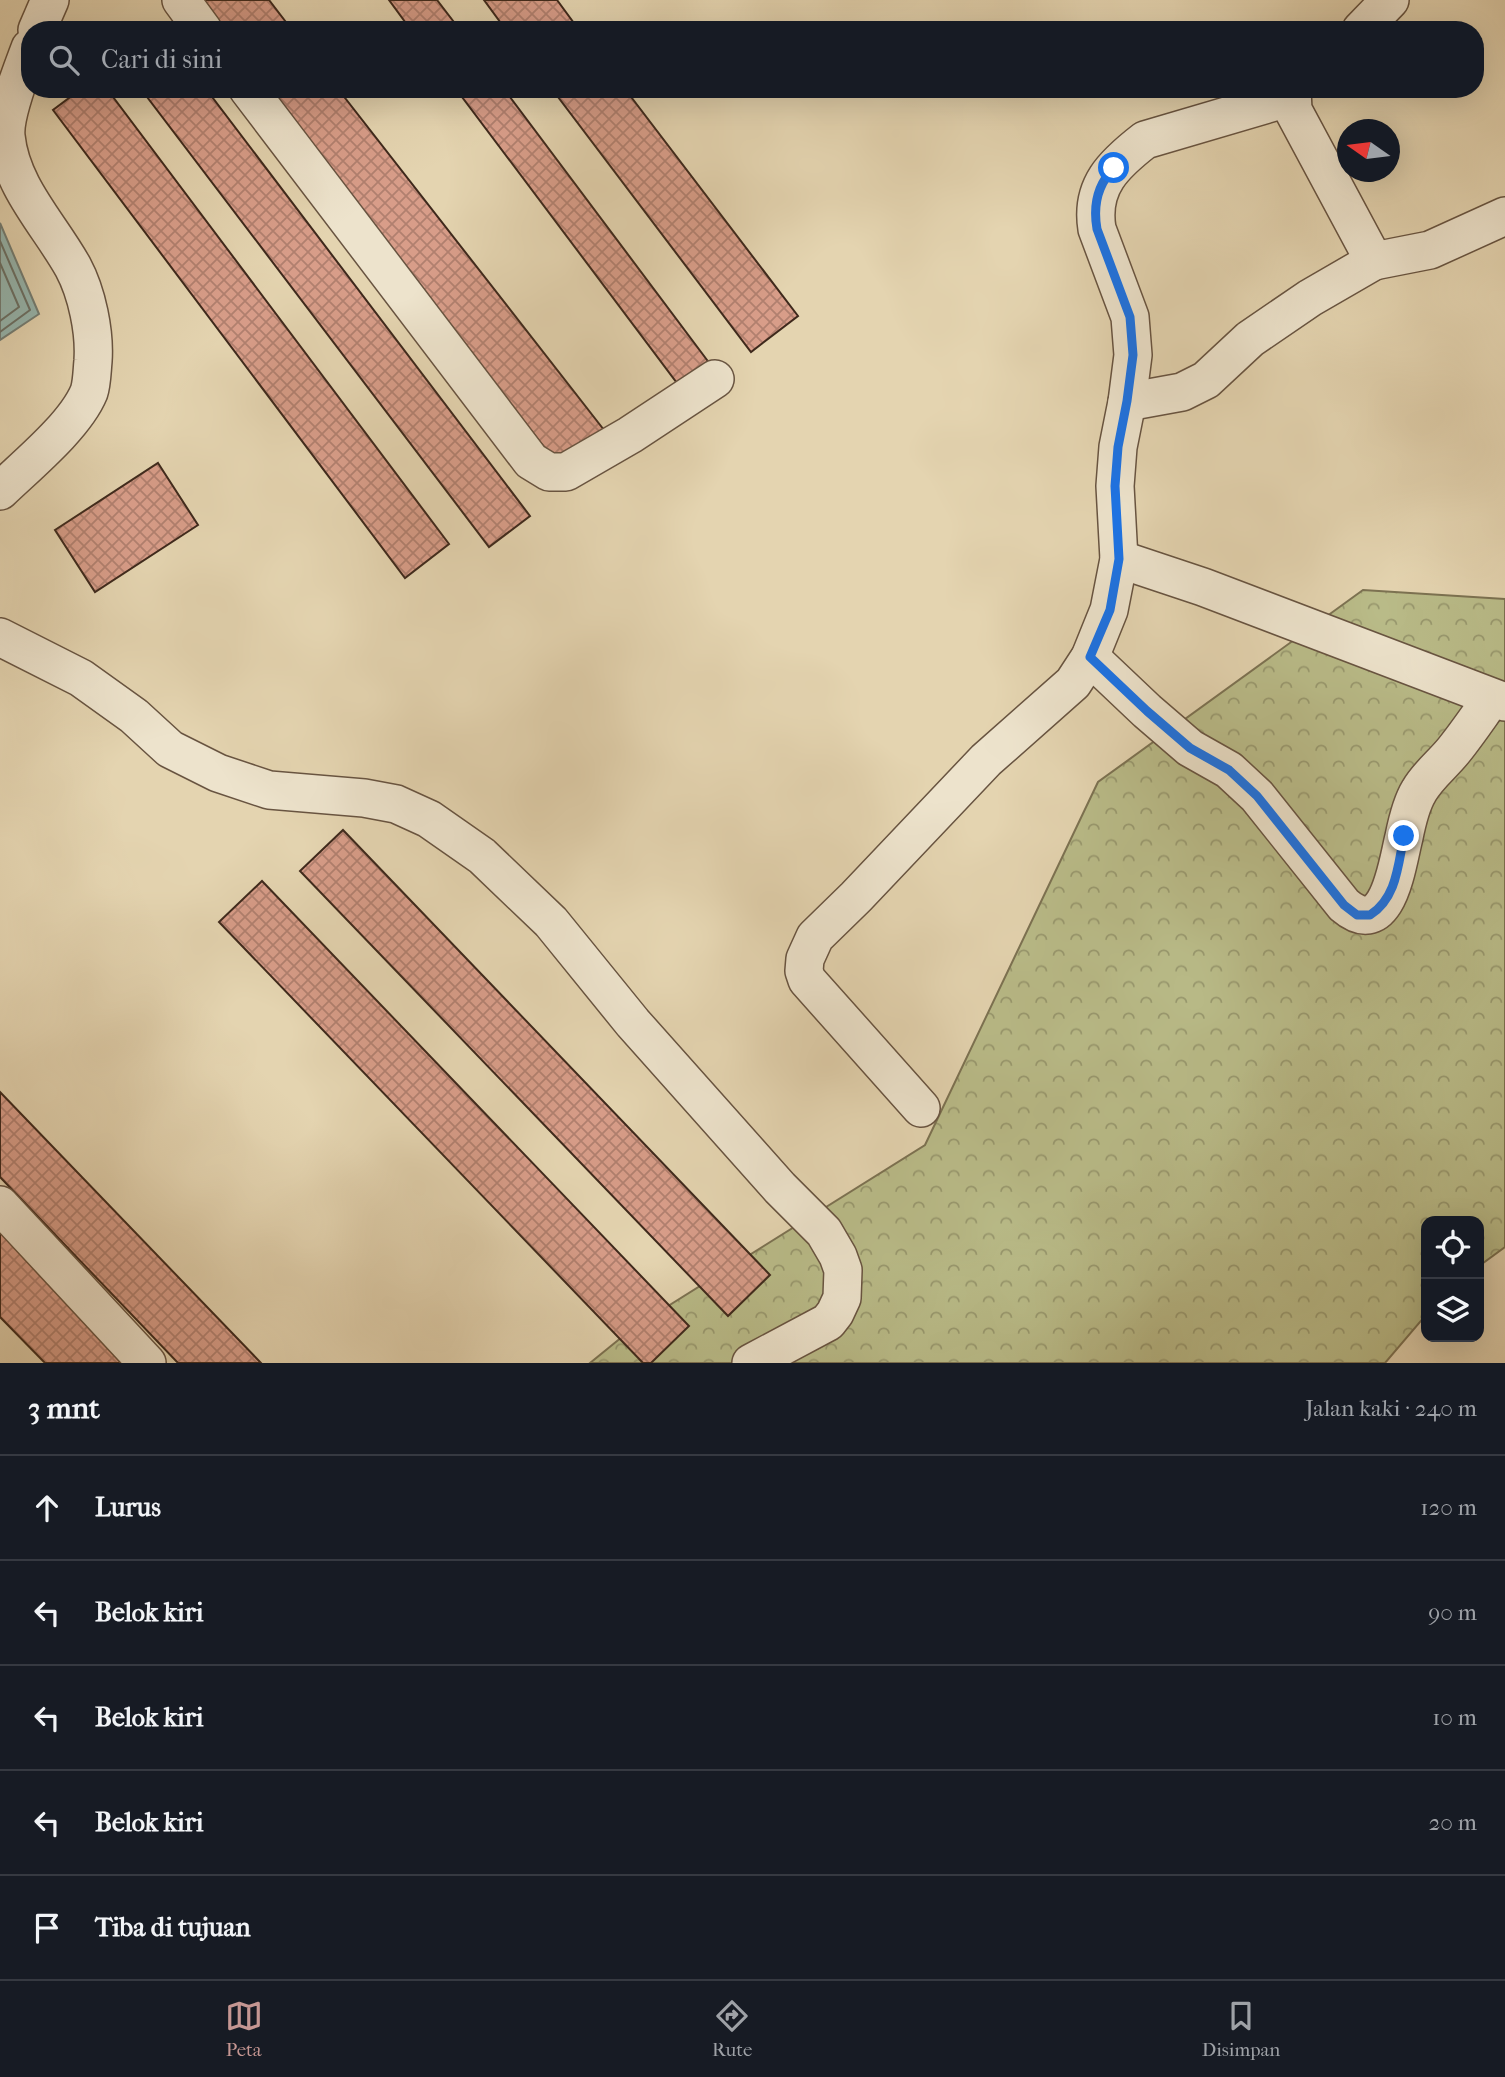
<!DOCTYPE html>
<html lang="id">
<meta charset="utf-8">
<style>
body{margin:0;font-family:"IM FELL French Canon",serif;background:#242831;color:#f1f3f6}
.controls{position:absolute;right:21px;bottom:21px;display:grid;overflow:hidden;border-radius:14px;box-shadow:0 7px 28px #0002}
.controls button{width:63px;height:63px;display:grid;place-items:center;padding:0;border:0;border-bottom:2px solid #363941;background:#171b24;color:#f1f3f6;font:35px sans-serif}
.compass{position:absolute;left:1337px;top:119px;width:63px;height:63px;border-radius:50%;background:#171b24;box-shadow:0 7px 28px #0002;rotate:284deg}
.stop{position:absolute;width:21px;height:21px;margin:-16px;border:5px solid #1a73e8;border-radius:50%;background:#fff}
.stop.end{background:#1a73e8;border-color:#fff;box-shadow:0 2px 7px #0008}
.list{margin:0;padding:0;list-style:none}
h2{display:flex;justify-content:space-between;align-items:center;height:91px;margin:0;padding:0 28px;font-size:30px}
h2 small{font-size:23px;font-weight:400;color:#9ea1a6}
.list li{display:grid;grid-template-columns:46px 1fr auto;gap:21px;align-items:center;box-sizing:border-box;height:105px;padding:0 28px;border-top:2px solid #363941}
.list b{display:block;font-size:26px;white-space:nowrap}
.list em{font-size:23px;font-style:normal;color:#9ea1a6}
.icon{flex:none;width:38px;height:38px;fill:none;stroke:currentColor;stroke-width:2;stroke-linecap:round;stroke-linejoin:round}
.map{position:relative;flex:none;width:1505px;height:1363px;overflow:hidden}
.search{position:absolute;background:#171b24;box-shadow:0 7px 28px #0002;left:21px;right:21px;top:21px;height:77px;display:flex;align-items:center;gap:18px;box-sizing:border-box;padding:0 24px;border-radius:28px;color:#9ea1a6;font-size:26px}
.sheet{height:616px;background:#171b24}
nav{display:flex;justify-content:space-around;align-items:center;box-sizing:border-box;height:98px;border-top:2px solid #363941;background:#171b24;font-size:19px;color:#9ea1a6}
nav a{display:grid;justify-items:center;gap:4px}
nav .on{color:#c59692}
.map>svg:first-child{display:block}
.forest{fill:url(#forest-crowns);stroke:#7c7252;stroke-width:2}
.water{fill:#96b7b0;stroke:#737e75;stroke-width:2}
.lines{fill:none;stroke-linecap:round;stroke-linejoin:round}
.shore{stroke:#6a7066;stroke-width:2}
.building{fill:url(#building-cross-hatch);stroke:#3e291c;stroke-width:2}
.minor-casing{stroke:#685441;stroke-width:40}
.minor{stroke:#ede3cc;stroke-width:37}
.route{stroke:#1a73e8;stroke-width:9}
</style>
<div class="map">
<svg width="1505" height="1363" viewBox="0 0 1505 1363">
<defs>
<pattern id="forest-crowns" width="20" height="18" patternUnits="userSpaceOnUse" patternTransform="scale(1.75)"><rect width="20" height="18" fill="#b9bb88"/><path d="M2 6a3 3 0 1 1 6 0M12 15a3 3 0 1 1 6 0" fill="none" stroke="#98986e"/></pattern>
<pattern id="building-cross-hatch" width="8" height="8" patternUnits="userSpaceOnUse" patternTransform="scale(1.75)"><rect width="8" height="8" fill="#d89d89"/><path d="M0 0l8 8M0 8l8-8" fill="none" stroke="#b1806f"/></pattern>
</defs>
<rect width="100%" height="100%" fill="#e4d4b0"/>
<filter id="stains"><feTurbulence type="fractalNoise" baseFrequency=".00286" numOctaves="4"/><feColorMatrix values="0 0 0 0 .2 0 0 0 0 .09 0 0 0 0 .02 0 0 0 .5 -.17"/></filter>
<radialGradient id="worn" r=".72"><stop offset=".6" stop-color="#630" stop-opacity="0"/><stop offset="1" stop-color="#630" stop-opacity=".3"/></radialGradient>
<path class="forest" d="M1363,590L1505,599V1247L1479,1266V1221H1426V1315L1385,1363H590L633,1328L925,1145L1098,782Z"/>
<path class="water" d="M0,223L39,314L0,340Z"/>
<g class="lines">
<g class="shore">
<path d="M0,241L30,310L0,332"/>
<path d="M0,263L19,307L0,321"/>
</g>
</g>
<g class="building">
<path d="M196,0H269L292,30H219Z"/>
<path d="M389,0H437L460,30H411Z"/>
<path d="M484,0H557L579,30H506Z"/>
<path d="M81,89H107L449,544L405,578L53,110Z"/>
<path d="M141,89H206L530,516L489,547Z"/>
<path d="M265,89H338L604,430L558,465Z"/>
<path d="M456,89H504L713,368L683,391Z"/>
<path d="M552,89H625L798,316L751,352Z"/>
<path d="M158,463L198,525L95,592L55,530Z"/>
<path d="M343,830L770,1275L728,1316L300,871Z"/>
<path d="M262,881L689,1326L651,1363H643L219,922Z"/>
<path d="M0,1092L261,1363H178L0,1177Z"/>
<path d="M0,1231L127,1363H45L0,1317Z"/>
</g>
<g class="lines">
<g class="minor-casing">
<g id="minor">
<path d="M181,0L203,30"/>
<path d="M37,30L50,0"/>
<path d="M1361,30L1390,0"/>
<path d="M248,89L531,461L549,472H566L630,435L715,379"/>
<path d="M1374,261L1430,250L1505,216"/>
<path d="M1127,402L1182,392L1206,380L1250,339L1310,298L1374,261L1293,110L1292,89"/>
<path d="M0,491C27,465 75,426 89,392C92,383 92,371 93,361C95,332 87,293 73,267C49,224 11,187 6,136C4,114 22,70 30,48"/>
<path d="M1119,559L1203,587L1505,702"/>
<path d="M0,637L81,678L134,716L170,749L218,773L269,790L364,798L396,804L429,819L482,856L551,922L633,1023L780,1188L824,1232L838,1256L843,1270L842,1298L835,1313L828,1322L751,1363"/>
<path d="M1090,657L1147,711L1190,748L1229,770L1257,796L1344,905C1388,943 1397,864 1404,837C1407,822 1411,804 1419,791C1428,775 1443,764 1454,750C1467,734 1479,716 1492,698"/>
<path d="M921,1108L807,980L804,971L805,959L815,937L856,897L986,760L1073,683L1090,657L1109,610L1119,559L1115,486L1118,447L1127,402L1133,355L1130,317L1097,229C1090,186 1114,164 1145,140L1291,97"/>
<path d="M0,1205L147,1363"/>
</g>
</g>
<use href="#minor" class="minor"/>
</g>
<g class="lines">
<path class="route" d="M1114,168C1097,185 1093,206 1097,229L1130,317L1133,355L1127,401L1118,447L1115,486L1119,559L1110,610L1090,657L1147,711L1190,748L1229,770L1257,796L1344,905L1357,915H1370C1397,898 1398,864 1404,836"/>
</g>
<rect width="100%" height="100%" filter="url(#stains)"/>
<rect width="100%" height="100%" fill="url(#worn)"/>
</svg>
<div class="controls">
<button><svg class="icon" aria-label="locate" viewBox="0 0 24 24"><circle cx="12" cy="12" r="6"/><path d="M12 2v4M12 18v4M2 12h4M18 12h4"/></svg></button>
<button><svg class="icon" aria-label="layers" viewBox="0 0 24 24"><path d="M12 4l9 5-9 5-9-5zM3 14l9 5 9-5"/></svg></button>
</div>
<svg class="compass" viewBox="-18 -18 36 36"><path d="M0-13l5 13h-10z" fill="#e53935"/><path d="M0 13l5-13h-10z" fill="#9ea1a6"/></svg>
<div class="stop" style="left:1114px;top:168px"></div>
<div class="stop end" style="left:1404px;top:836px"></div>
<div class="search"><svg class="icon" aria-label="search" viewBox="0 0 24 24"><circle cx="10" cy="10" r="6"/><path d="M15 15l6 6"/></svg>Cari di sini</div>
</div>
<section class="sheet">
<h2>3 mnt<small>Jalan kaki · 240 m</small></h2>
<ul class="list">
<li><svg class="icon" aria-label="ahead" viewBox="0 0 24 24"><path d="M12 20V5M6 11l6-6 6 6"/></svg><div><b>Lurus</b></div><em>120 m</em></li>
<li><svg class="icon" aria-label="left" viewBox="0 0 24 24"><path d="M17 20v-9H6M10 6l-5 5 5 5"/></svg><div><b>Belok kiri</b></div><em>90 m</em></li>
<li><svg class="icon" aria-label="left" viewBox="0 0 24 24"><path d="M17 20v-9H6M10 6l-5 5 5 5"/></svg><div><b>Belok kiri</b></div><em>10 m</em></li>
<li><svg class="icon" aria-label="left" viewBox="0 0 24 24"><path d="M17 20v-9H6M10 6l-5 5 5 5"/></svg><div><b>Belok kiri</b></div><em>20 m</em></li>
<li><svg class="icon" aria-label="arrive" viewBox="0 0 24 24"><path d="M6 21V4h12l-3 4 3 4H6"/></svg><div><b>Tiba di tujuan</b></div></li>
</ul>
</section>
<nav>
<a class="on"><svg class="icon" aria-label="map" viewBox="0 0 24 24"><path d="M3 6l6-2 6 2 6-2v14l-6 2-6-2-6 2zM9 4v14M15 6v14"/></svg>Peta</a>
<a><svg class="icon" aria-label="directions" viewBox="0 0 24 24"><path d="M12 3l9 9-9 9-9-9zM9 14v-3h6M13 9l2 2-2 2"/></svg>Rute</a>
<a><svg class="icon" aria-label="saved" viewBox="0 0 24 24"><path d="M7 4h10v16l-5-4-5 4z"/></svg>Disimpan</a>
</nav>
